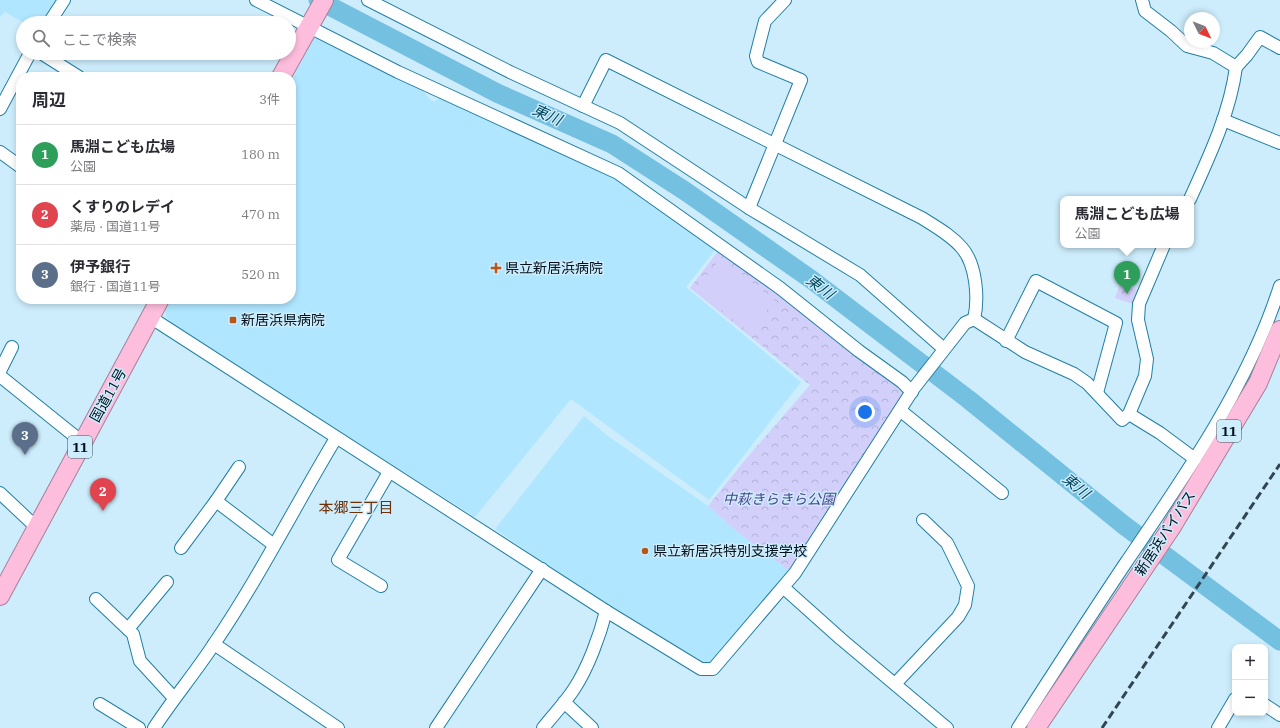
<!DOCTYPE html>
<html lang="ja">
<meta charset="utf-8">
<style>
body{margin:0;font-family:"IBM Plex Serif","Noto Sans JP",serif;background:#f7f7f7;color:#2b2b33}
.controls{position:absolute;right:12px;bottom:12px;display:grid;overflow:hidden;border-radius:8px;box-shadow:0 2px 6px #0003}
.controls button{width:36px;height:36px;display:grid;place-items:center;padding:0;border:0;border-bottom:1px solid #e1e1e2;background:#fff;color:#2b2b33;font:20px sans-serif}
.compass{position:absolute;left:1184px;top:12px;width:36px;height:36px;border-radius:50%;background:#fff;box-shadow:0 2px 6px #0003;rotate:133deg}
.you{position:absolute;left:865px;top:412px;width:14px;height:14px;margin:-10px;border:3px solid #fff;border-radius:50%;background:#1a73e8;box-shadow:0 0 0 6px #1a73e833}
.badge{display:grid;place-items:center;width:26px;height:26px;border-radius:50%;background:#7c3aed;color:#fff;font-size:13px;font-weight:700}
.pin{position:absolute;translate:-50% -33px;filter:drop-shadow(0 1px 2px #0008)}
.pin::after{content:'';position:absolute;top:21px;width:14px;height:12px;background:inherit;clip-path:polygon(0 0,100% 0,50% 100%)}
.popup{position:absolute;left:1060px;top:196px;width:134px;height:52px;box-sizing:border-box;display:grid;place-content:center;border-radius:8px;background:#fff;filter:drop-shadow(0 1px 3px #0005);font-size:13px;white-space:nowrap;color:#7c7c81}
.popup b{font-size:15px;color:#2b2b33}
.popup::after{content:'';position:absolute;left:50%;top:100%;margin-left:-8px;border:8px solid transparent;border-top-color:#fff}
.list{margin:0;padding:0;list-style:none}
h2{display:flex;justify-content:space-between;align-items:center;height:52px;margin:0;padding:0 16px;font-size:17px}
h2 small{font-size:13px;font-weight:400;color:#7c7c81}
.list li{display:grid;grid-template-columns:26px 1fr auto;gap:12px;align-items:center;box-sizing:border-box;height:60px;padding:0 16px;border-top:1px solid #e1e1e2}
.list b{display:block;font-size:15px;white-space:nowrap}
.list p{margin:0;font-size:13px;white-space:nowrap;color:#7c7c81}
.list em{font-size:13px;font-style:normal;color:#7c7c81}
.icon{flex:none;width:22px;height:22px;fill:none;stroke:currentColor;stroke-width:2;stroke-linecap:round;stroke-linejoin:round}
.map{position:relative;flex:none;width:1280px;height:728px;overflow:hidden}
.search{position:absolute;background:#fff;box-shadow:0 2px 6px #0003;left:16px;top:16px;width:280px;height:44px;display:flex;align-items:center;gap:10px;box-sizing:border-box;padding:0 14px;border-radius:22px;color:#7c7c81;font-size:15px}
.panel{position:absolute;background:#fff;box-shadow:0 2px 6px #0003;left:16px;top:72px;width:280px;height:232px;border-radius:16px}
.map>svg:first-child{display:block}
.built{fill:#b0e6ff}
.park{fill:url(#park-crowns)}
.pitch{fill:#d2cffb}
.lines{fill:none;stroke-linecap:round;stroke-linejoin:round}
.river{stroke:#74c0e1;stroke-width:19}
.minor-casing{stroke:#217fa2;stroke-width:14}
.highway-casing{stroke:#a48199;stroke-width:20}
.minor{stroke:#fff;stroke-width:12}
.highway{stroke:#fdbedd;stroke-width:18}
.rail{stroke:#324551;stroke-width:3;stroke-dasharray:8 4;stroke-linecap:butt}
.poi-dot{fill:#b75617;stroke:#cdedfd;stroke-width:1.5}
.labels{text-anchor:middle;stroke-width:3;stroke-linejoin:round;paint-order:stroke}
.shield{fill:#cdedfd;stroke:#3e525e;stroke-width:1}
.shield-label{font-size:13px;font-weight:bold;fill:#000f1a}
.poi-label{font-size:14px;fill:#000f1a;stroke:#cdedfd;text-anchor:start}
.street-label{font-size:14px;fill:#000f1a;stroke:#cdedfd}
.park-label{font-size:14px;font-style:italic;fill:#4d418b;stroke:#cdedfd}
.water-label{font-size:15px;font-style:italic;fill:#02475e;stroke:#cdedfd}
.neighbourhood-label{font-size:15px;fill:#6d3007;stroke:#cdedfd}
</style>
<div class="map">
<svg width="1280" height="728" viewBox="0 0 1280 728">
<defs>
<pattern id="park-crowns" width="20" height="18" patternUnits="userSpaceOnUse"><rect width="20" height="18" fill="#d2cffb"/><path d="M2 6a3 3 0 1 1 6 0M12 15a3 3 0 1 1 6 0" fill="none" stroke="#b2b1d7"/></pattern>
</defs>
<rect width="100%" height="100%" fill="#cdedfd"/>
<g class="built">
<path d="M0,0H60L44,23H24L5,12L0,17Z"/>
<path d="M315,37L324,39L421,89L431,100L435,102L440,96L473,110L480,117L554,148L624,183L716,249L686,287L801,382L709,500L571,399L475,517L240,368L206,345L198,341L175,326L166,317L165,311L172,299H291V81Z"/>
<path d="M584,416L608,436L708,506L735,530L791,572L713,662L699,664L578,587L495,529Z"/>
</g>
<g class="park">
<path d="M718,251L778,294L905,391L791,572L735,530L708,506L745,460L810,385L690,288Z"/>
<path d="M1120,284L1138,290L1133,304L1115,298Z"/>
</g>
<path class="pitch" d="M721,258L775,301L749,332L696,289Z"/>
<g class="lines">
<path class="river" d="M318,0L497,93L612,144L685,191L812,280L968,399L1125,526L1280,641"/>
<g class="minor-casing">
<g id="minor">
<path d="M256,0L398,72L618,173L780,288L859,351L902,382L912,392"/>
<path d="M368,0L510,72L620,123L749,208L860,275L944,349"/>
<path d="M1142,0L1145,11L1171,31L1187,46L1213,53L1236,67C1230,113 1209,157 1190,199"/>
<path d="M49,23L64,0"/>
<path d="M41,53L79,77"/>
<path d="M1236,67L1247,55L1260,37L1280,48"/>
<path d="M583,106L606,60L922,218C936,227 951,235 962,248C976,264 979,298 974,319"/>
<path d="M0,109L30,53"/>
<path d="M1223,120L1280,143"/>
<path d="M0,152L21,167"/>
<path d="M749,208L801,80L758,62L756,56L765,21L785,0"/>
<path d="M150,317L606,611L701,669H713L795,573L914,388L965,323L974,319L1025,352L1074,374L1087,383L1122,420L1129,414L1145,376L1147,359L1138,320L1139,304L1164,245"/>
<path d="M1006,341L1036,281L1116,323L1097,393"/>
<path d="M0,371L12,347"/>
<path d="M0,376L82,442"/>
<path d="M901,411L1002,493"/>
<path d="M1129,414L1160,433L1195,459"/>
<path d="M0,493L36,527"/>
<path d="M216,501L239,467"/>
<path d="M181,548L216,501L274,545"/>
<path d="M381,586L338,560L389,472"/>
<path d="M784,588L841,639L947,728"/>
<path d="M96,599L133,634L140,661L174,698"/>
<path d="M128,629L167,582"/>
<path d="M214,644L338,728"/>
<path d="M895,684L958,617L965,605L968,586L947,543L923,520"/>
<path d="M564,702L592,728"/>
<path d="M100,704L139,728"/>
<path d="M1265,705L1280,715"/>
<path d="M154,728C173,699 195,673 214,644C259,578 295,506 336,438"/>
<path d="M436,728L542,569"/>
<path d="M543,728C553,715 565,703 574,689C588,668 600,635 606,611"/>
<path d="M1018,728C1054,672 1090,616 1127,561C1185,476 1249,384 1280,286"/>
<path d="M1218,728L1235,699"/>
</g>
</g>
<g class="highway-casing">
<g id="highway">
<path d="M281,77L324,0"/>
<path d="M0,596L160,299"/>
<path d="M1036,728L1171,528L1258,383L1280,330"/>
</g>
</g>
<use href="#minor" class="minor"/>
<use href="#highway" class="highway"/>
<path class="rail" d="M1102,728L1280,464"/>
</g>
<g class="poi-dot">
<path d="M494 262h4v4h4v4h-4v4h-4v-4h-4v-4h4z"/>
<rect x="229" y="316" width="8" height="8" rx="2"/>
<circle cx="645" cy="551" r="4"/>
</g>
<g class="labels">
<g class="shield">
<rect x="1217" y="420" width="24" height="22" rx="3"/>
<rect x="68" y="436" width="24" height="22" rx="3"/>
</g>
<g class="shield-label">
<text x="1229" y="436">11</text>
<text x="80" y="452">11</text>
</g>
<g class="poi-label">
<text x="505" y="273">県立新居浜病院</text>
<text x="241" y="325">新居浜県病院</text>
<text x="653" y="556">県立新居浜特別支援学校</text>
</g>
<g class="street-label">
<text transform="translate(108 395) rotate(-61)" y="5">国道11号</text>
<text transform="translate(1165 533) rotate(-57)" y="5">新居浜バイパス</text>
</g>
<g class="park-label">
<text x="779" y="504">中萩きらきら公園</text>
</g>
<g class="water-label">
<text transform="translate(547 115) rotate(24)" y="5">東川</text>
<text transform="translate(820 287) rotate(37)" y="5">東川</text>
<text transform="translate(1076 486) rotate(39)" y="5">東川</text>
</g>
<g class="neighbourhood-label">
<text x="356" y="513">本郷三丁目</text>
</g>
</g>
</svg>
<div class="controls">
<button>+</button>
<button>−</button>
</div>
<svg class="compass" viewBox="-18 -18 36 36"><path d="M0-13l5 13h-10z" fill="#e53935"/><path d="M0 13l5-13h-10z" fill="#7c7c81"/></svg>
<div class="you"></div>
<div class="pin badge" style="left:1127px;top:294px;background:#2e9e5b">1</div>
<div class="popup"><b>馬淵こども広場</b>公園</div>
<div class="pin badge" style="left:103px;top:511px;background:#e0444e">2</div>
<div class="pin badge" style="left:25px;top:455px;background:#5c6f8a">3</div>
<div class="search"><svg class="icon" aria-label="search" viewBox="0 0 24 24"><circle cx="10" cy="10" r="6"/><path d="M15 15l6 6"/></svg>ここで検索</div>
<section class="panel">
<h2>周辺<small>3件</small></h2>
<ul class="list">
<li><span class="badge" style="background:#2e9e5b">1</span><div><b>馬淵こども広場</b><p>公園</p></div><em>180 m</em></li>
<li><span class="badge" style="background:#e0444e">2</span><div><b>くすりのレデイ</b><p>薬局 · 国道11号</p></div><em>470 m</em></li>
<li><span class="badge" style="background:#5c6f8a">3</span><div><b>伊予銀行</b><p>銀行 · 国道11号</p></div><em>520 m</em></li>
</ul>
</section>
</div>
